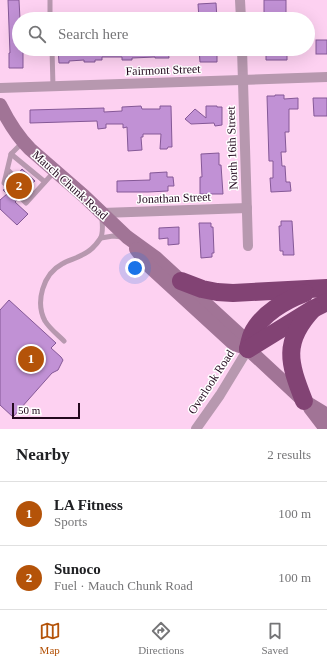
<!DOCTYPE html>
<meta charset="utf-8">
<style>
body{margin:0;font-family:"Times New Roman",serif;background:#f6f6f6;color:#202124}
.scale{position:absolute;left:12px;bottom:10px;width:68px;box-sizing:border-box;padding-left:4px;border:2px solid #23091e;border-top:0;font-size:11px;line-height:14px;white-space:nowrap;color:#23091e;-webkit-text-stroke:3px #fff;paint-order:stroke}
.you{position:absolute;left:135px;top:268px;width:14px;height:14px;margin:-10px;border:3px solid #fff;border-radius:50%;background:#1a73e8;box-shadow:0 0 0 6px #1a73e833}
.badge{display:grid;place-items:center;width:26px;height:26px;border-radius:50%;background:#b45309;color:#fff;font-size:13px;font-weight:700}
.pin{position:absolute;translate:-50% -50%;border:2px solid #fff;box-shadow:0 1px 4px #0006}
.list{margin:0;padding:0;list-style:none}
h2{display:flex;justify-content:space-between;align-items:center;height:52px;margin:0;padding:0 16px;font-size:17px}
h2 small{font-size:13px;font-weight:400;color:#757577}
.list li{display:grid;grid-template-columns:26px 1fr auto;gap:12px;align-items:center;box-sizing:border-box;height:64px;padding:0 16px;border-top:1px solid #e0e0e0}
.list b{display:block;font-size:15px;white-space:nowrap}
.list p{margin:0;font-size:13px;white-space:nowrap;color:#757577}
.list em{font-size:13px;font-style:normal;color:#757577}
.icon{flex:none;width:22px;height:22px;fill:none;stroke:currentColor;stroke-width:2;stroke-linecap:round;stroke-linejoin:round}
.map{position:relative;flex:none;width:327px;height:429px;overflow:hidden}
.search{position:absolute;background:#fff;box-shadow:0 4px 16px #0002;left:12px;right:12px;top:12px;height:44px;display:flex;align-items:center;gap:10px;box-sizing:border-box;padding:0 14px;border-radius:22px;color:#757577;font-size:15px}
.sheet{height:180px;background:#fff}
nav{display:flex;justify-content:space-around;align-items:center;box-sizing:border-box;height:56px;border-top:1px solid #e0e0e0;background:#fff;font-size:11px;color:#757577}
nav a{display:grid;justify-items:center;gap:2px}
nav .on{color:#b45309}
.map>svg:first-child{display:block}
.building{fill:#c191d5;stroke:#855897}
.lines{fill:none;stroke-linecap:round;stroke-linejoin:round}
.service{stroke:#b798af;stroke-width:5}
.minor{stroke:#b798af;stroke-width:10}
.secondary{stroke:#a17496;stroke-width:14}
.motorway{stroke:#824374;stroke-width:18}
.labels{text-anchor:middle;stroke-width:3;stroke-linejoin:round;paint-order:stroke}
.street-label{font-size:12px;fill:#23091e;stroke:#fff}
</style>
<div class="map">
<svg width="327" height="429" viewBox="0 0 327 429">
<rect width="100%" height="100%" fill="#fdd1f1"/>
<g class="building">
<path d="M8,0H19L20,19H19V49H23V68H9V53H10Z"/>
<path d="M264,0H286V13H283L284,19H264Z"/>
<path d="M216,3L217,19H199L198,4Z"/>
<rect x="316" y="40" width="11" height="14"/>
<path d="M58,49H168L169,58H155V57L132,58V60H122V57H102V60H95V62H84V60L69,61V63H59Z"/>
<path d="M199,49H217V62H200Z"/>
<path d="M268,49H287V60H266V50H268Z"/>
<path d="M275,95H284V99L298,98V109H289V132H285L286,152H281L282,166H285L286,182H290L291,191L271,192L270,178H273V161H269L267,96H275Z"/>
<path d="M313,98H327V116H314Z"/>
<path d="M141,106L142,109H160V106H171L172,147H168L167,149H160L161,134H143V137H141L142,150L128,151L127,127L123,128V124H106V128L98,129L97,121L30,123V110L104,108V112L122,111V107Z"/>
<path d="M206,106H217V107H222V125L215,126L214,123L191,124L185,119L195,109L206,118Z"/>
<path d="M219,153V165H221L223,194H200V177H202L201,154Z"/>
<path d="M22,169L35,181L30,186L27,185L25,186L24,188L25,192L23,194L19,193L16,196L17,200L15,202L28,214L17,225L0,209V200L7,194L3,190L5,189L8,190L11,189L12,186L10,183L12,180L16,181L18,180L19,176L18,174Z"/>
<path d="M167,172V177H173L174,186H168V191L148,192H117V181L150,180V173Z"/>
<path d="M281,221H292L294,255H283V251H280L279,226H281Z"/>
<path d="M199,223H211V227H213L214,253H212V257L201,258Z"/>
<path d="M179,227V244L168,245V238L159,239V228Z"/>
<path d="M9,300L56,343L51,348L61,357L63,360L58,370L52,373L13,417L0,405V310Z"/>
</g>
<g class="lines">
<g class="service">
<path d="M50,0V19"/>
<path d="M52,49L53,87"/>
<path d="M11,154L45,182"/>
<path d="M8,170L15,177"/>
<path d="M8,186L4,183L11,154L22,143"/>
<path d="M28,189L33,194"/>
<path d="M20,197L26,203L54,172"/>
<path d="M101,238L113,236L122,237"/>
<path d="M64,341C58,335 50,329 45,321C35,302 43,274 62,264C68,260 75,259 82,255C89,252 96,245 100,239C104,233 102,224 102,218"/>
</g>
<g class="minor">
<path d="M240,0L241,19"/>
<path d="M242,49L248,246"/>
<path d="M0,88L327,77"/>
<path d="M102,213L247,208"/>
<path d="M196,429L220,395L248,349"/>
</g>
<g class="secondary">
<path d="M0,105C8,121 17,136 30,149L84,196L127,237L156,258L241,336L248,349L304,401L327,415"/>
<path d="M136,249L149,266L234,344L248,349"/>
<path d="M310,408L323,425L327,429"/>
</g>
<g class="motorway">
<path d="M181,281L202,289L217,292L233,293L327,288"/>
<path d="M248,349C249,344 250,339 252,334C261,314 286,300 305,293"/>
<path d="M248,349L313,309L327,302"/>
<path d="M304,401C289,363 282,342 313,309"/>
</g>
</g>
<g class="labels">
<g class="street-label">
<text transform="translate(163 70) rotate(-2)" y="4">Fairmont Street</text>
<text transform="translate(232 148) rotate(-92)" y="4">North 16th Street</text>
<text transform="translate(70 185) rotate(42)" y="4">Mauch Chunk Road</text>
<text transform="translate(174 198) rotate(-2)" y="4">Jonathan Street</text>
<text transform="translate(211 382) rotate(-57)" y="4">Overlook Road</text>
</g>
</g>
</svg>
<div class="scale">50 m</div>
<div class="you"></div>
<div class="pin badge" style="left:31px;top:359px">1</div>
<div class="pin badge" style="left:19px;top:186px">2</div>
<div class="search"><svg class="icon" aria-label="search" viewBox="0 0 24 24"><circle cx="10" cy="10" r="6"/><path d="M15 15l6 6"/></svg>Search here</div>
</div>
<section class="sheet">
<h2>Nearby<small>2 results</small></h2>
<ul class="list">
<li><span class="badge">1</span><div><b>LA Fitness</b><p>Sports</p></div><em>100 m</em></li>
<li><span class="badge">2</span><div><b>Sunoco</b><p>Fuel · Mauch Chunk Road</p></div><em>100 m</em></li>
</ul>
</section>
<nav>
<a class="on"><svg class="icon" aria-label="map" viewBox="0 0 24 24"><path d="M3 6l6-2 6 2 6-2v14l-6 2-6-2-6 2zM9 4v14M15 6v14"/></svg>Map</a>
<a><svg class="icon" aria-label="directions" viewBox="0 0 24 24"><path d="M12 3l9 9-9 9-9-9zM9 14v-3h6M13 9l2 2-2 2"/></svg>Directions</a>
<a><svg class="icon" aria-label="saved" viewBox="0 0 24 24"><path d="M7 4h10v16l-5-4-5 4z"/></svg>Saved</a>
</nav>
